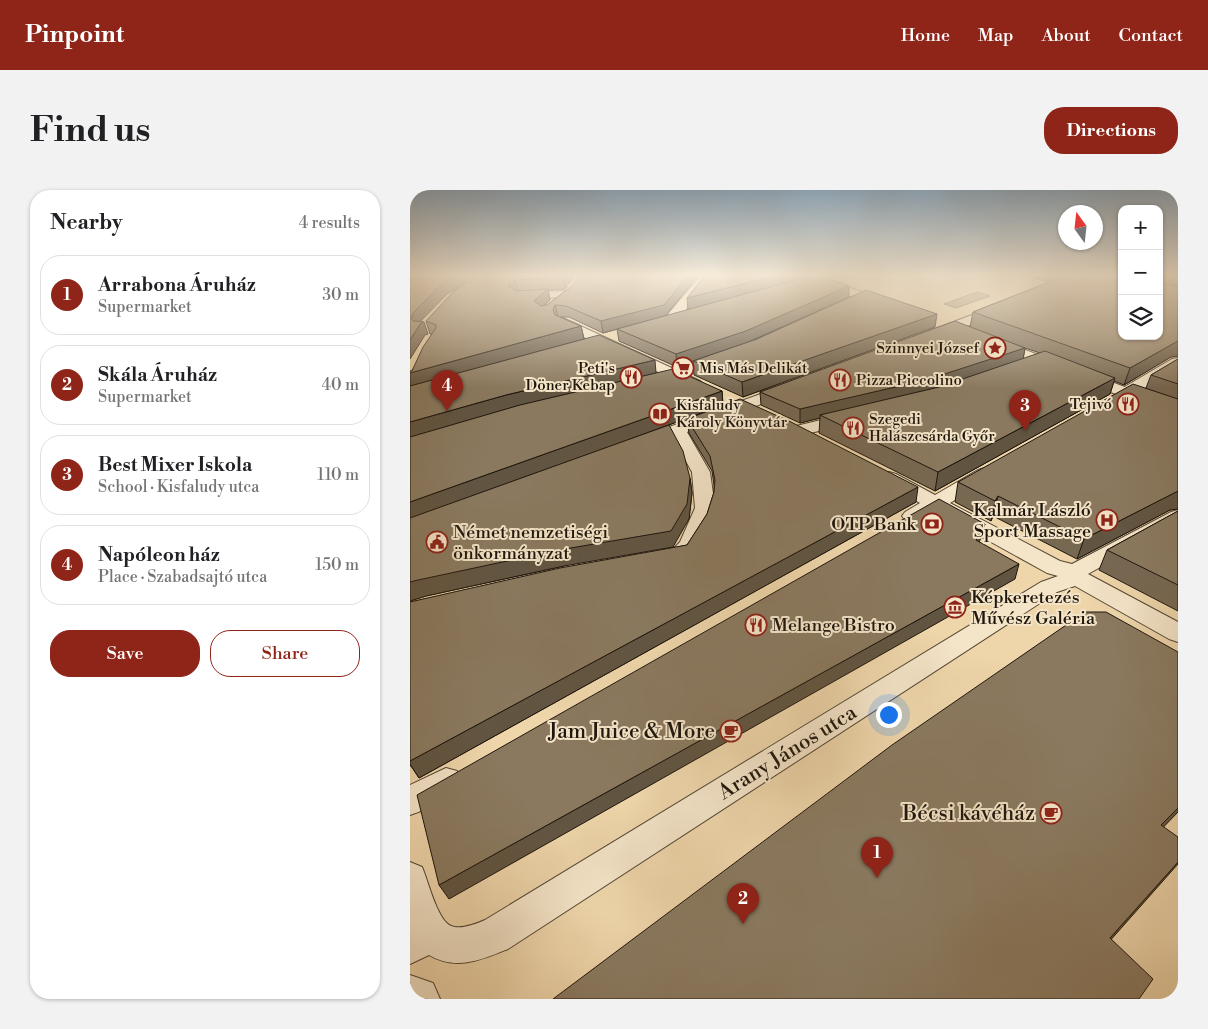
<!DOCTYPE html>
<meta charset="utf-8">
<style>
body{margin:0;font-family:"Libre Bodoni",serif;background:#f2f2f2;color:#202124}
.controls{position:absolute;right:15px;top:15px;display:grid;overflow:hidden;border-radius:10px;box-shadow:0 1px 4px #0004}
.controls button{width:45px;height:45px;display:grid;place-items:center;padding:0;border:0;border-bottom:1px solid #e0e0e0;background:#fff;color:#202124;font:25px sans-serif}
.compass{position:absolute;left:648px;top:15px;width:45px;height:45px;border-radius:50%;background:#fff;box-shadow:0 1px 4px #0004;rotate:345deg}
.you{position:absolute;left:478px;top:524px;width:18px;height:18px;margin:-12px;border:4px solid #fff;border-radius:50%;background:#1a73e8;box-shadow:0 0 0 8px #1a73e833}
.badge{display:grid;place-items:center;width:32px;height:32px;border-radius:50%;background:#8f2418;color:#fff;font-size:16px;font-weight:700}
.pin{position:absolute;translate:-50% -41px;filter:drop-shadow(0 1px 2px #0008)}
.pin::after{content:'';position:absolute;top:26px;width:18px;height:15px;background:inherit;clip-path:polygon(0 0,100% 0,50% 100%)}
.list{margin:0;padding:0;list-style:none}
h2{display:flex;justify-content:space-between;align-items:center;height:65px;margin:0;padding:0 20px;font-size:21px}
h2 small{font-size:16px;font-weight:400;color:#757577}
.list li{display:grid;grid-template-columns:32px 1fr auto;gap:15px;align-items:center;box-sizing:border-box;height:80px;margin:0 10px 10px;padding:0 10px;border:1px solid #e0e0e0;border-radius:20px}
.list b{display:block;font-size:19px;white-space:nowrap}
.list p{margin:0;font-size:16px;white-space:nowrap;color:#757577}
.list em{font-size:16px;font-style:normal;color:#757577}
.actions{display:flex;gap:10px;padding:15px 20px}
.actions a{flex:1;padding:11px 0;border:1px solid #8f2418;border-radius:20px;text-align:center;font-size:18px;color:#8f2418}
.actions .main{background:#8f2418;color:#fff}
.icon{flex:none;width:28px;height:28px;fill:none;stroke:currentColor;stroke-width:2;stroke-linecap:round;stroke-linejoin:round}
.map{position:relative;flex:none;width:768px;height:809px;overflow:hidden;border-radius:20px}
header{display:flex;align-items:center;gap:30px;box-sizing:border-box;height:70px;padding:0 25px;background:#8f2418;color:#fff}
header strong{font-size:24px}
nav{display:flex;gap:28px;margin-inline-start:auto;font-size:18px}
.intro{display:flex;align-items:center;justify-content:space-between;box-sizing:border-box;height:120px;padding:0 30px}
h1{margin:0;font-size:35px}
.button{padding:12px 22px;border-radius:20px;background:#8f2418;color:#fff;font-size:18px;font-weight:700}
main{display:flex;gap:30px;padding:0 30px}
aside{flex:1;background:#fff;border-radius:20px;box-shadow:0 1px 4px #0004}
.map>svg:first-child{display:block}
.water{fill:#a79475;stroke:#70624b}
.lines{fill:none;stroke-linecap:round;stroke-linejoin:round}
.pedestrian-casing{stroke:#524634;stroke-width:2}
.minor-casing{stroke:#524634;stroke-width:2}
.pedestrian{fill:#f4e4c8;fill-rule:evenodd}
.minor{fill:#f4e4c8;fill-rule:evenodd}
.wall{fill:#776852;stroke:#1e160d;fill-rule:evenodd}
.shaded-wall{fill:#615542;stroke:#1e160d}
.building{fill:#8a795f;stroke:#1e160d}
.labels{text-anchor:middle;stroke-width:4;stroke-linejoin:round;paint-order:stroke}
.far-poi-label{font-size:15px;fill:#1e160d;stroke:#f4e4c8;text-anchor:start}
.poi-label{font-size:18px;fill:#1e160d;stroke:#f4e4c8;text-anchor:start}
.near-poi-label{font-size:21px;fill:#1e160d;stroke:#f4e4c8;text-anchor:end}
.near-street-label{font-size:21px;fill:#1e160d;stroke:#f4e4c8}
</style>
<header>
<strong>Pinpoint</strong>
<nav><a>Home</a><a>Map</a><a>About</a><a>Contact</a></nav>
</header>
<div class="intro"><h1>Find us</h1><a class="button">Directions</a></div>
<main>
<aside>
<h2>Nearby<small>4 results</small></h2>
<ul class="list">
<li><span class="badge">1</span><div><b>Arrabona Áruház</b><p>Supermarket</p></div><em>30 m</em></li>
<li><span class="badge">2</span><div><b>Skála Áruház</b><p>Supermarket</p></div><em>40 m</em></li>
<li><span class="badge">3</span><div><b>Best Mixer Iskola</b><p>School · Kisfaludy utca</p></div><em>110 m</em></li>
<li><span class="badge">4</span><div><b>Napóleon ház</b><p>Place · Szabadsajtó utca</p></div><em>150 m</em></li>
</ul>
<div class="actions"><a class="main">Save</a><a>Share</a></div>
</aside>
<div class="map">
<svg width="768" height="809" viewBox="0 0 768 809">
<rect width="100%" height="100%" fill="#eed5aa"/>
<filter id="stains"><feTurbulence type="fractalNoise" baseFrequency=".004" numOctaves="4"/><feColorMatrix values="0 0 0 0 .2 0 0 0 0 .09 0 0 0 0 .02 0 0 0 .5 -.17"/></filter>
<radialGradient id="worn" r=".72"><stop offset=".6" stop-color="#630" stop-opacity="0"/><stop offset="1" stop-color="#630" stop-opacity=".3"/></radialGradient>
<path class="water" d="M567,102L580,106L546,118L534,114Z"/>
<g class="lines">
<g class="pedestrian-casing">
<g id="pedestrian">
<path d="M291,85H302L265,134H255L254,131L255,128Z"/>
<path d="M410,85H427L416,90L480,111L482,114L480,117H472L405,94L384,99L378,96L380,94Z"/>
<path d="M159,101L165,104L163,106L109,110L103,106L109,102Z"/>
<path d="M591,114L597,118L595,121L527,148H517L515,145L517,142Z"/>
<path d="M153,128L290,191L293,194L290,197H280L148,135L147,132L148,129Z"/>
<path d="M583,148L723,200L725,203L723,206H711L578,155L576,152Z"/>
<path d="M381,193L386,195L389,198L386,201L277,242L300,282L305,318L291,354L279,369L262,372L254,370L251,365L254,360L264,358L270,352L285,318L282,282L263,248L232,258L226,257L223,253L226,249Z"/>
<path d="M440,223L446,224L448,228L446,232L388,246L382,245L379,241L382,237Z"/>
<path d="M575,278L582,280L584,284L582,288L540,313L650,371L662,374L761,322L768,320V334L678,384L768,432V452L759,449L665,396L647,402L98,759C71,770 46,781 19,765L0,774V672L12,677C18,690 27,730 41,736C51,740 66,734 75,730L631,392L648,386L637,383L525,321C515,327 507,333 495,330L492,326L495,322L510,313L472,292L469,288L472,284L479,282L486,284L525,305L568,280Z"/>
<path d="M36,578L47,581L52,591C43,608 18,619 0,625V595Z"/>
</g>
</g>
<g class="minor-casing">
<g id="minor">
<path d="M768,168V180L723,207L717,208L711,207L708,203L711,199L762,169Z"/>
<path d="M0,785L23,793L30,809H0Z"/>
</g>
</g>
<use href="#pedestrian" class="pedestrian"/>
<use href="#minor" class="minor"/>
</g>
<g class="wall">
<path d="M64,85H165L155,99L138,100L140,110L134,116L137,115L162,96L255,126L439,107L344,150L525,137L333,207L284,185L283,172L267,177L209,151L207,139L241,130L193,143L159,127H150L171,136L174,149L246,183L312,201L313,215L234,244L280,288L282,303L279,329L154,376L16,406L0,411V181H2L22,144H20L16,131L62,89Z"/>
<path d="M613,85H768V166L761,167L714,195L704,191L700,204L525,301L409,243L410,228L390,233L351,215L350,202L560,137L563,122L639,92ZM615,158L630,163L613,169Z"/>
<path d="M768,169V319L760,320L667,369L583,326L581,331L545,312L548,292L736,198L741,185Z"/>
<path d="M277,229L506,312L9,588L1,576H0V412L277,355L297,324L304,302V295L302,281L279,243Z"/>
<path d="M768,321V421L689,380L697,360Z"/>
</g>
<g class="shaded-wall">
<path d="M46,85H60L55,93L37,104L7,135L5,140L1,128L3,123L33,93Z"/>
<path d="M155,85H165L155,99L153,88Z"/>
<path d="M279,85H289L255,126L193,143L191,131Z"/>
<path d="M368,85H408L278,120L277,108Z"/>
<path d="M643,85H661L641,93Z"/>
<path d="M105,90L108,100L101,107L98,96Z"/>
<path d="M439,96V107L336,153L283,171V172L267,177L266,164Z"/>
<path d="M138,99L140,110L127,122L124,111Z"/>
<path d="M145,115L148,127L145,131L143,120Z"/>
<path d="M527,124L525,137L333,207L332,192Z"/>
<path d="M14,132L18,144L15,145L0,169V150L11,133Z"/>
<path d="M171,136L174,149L0,197V183Z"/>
<path d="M768,151V166L761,167L714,195L720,178Z"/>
<path d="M615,158L613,170L514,203L410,225V228L390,233V219Z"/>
<path d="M245,170L246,183L0,248V232L96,205Z"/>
<path d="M705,188L700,204L525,301L528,282Z"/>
<path d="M312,201L313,215L0,330V312Z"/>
<path d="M280,288L282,303L279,329L263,357L154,376L16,406L0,411V392Z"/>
<path d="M508,297L506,312L9,588L0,574V571Z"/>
<path d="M768,301V319L760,320L667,369L674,349Z"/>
<path d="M588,306L583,326L581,331L585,311Z"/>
<path d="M575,334L571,348L563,364L566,350Z"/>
<path d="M609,374L605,389L39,709L29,695Z"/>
<path d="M768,618V622L742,649L751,635Z"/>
<path d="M768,672V674L690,762L700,748Z"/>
</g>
<g class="building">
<path d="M0,85H46L33,93L3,123L1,128L3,131L14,132L11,133L0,150Z"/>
<path d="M64,85H155L153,88L105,90L98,96L106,101L138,99L124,111L131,116L137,115L162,96L170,85H279L254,115L191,131L156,116L145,115L143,120L145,125L171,136L0,183V181H2L13,157L26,138V135L16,131L44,101L62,89Z"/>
<path d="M295,85H368L277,108Z"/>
<path d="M404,85H409L439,96L336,141L266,164L207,139Z"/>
<path d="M658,85H712V146H749V85H752V93L768,97V151L720,178L563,122Z"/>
<path d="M759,85H768V87Z"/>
<path d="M456,100L527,124L332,192L283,171L347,149Z"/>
<path d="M545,131L615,158L516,190L390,219L350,202Z"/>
<path d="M189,145L245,170L96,205L0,232V196Z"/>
<path d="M635,161L705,188L528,282L410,225L529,197Z"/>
<path d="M768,169V194L741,185Z"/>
<path d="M263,179L312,201L0,312V247L110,215Z"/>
<path d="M723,194L768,209V301L674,349L588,306L585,311L548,292Z"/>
<path d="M330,209L381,232L508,297L0,571V412L150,378L277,355L297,324L304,302L305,290L300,266L277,229Z"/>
<path d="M259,235L273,261L280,288L277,314L261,341L149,360L8,390L0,392V328Z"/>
<path d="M529,309L575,334L566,350L609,374L29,695L7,605Z"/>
<path d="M768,321V395L697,360Z"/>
<path d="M675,422H696L768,462V618L751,635L768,647V672L700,748L743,789L729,809H143L482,555Z"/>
</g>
<linearGradient id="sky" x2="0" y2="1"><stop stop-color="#8ea7ba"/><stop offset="0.43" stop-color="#f7ecd9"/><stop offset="1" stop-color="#f7ecd9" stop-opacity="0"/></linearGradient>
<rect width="768" height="198" fill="url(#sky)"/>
<defs>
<g id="sight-ring" transform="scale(1.125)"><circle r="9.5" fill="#f4e4c8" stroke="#8f2418" stroke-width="1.5"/><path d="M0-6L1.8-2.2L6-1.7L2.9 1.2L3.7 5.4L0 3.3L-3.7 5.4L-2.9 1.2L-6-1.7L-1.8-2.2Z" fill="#8f2418"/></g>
<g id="supermarket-ring" transform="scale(1.125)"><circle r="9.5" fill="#f4e4c8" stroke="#8f2418" stroke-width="1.5"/><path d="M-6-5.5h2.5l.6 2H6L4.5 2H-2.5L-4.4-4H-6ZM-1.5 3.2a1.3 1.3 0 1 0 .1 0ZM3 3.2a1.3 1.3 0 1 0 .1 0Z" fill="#8f2418"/></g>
<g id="restaurant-ring" transform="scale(1.125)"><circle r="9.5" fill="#f4e4c8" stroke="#8f2418" stroke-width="1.5"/><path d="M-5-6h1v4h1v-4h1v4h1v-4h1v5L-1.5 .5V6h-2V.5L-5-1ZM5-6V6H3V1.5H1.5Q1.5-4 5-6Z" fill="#8f2418"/></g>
<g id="library-ring" transform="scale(1.125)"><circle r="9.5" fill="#f4e4c8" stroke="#8f2418" stroke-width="1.5"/><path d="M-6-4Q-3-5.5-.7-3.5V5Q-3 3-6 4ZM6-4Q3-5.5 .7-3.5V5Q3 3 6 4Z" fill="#8f2418"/></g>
<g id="hospital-ring" transform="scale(1.125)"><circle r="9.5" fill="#f4e4c8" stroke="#8f2418" stroke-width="1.5"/><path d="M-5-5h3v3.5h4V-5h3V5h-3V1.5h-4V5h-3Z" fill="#8f2418"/></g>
<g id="bank-ring" transform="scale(1.125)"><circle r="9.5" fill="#f4e4c8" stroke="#8f2418" stroke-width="1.5"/><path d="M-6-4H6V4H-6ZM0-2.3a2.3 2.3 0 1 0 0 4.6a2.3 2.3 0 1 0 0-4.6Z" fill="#8f2418"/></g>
<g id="civic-ring" transform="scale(1.125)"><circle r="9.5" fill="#f4e4c8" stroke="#8f2418" stroke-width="1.5"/><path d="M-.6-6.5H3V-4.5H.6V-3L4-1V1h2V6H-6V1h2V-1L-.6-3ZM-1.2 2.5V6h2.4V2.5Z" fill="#8f2418"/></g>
<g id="museum-ring" transform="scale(1.125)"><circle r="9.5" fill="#f4e4c8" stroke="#8f2418" stroke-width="1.5"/><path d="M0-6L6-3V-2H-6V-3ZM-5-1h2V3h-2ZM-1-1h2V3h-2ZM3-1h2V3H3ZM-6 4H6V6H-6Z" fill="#8f2418"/></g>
<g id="cafe-ring" transform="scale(1.125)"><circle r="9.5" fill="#f4e4c8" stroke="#8f2418" stroke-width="1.5"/><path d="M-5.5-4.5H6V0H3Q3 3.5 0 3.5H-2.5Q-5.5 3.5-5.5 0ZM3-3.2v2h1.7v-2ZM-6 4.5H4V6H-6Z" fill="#8f2418"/></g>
</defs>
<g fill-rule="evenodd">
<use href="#sight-ring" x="585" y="158"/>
<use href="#supermarket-ring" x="273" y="178"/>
<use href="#restaurant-ring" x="221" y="187"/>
<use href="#restaurant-ring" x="430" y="190"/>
<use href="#restaurant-ring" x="718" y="214"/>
<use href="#library-ring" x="250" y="224"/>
<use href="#restaurant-ring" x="443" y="238"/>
<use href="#hospital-ring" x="697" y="330"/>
<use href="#bank-ring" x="522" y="334"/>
<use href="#civic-ring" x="27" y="352"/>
<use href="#museum-ring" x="545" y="417"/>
<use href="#restaurant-ring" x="346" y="435"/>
<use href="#cafe-ring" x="321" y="541"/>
<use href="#cafe-ring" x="641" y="623"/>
</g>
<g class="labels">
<g class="far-poi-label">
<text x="569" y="163" text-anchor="end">Szinnyei József</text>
<text x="205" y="183" text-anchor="end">Peti's<tspan x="205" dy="17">Döner Kebap</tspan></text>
<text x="289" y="183">Mis Más Delikát</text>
<text x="446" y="195">Pizza Piccolino</text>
<text x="702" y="219" text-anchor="end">Tejivó</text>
<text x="266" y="220">Kisfaludy<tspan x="266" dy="17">Károly Könyvtár</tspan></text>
<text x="459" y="234">Szegedi<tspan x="459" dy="17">Halászcsárda Győr</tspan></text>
</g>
<g class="poi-label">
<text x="681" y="326" text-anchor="end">Kalmár László<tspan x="681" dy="21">Sport Massage</tspan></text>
<text x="506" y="340" text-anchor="end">OTP Bank</text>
<text x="43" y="348">Német nemzetiségi<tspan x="43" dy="21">önkormányzat</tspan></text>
<text x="561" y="413">Képkeretezés<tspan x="561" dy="21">Művész Galéria</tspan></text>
<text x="362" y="441">Melange Bistro</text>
</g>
<g class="near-poi-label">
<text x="305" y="548">Jam Juice &amp; More</text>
<text x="625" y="630">Bécsi kávéház</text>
</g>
<g class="near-street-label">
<text transform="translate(377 562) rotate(-32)" y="7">Arany János utca</text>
</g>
</g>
<rect width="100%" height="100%" filter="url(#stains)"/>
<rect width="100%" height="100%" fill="url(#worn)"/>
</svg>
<div class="controls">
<button>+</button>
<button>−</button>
<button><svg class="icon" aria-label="layers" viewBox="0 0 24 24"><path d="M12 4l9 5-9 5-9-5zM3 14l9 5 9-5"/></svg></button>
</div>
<svg class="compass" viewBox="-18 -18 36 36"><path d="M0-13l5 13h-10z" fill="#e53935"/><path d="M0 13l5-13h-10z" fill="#757577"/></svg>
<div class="you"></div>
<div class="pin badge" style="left:467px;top:688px">1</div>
<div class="pin badge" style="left:333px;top:734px">2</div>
<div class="pin badge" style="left:615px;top:241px">3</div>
<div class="pin badge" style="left:37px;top:221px">4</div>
</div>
</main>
